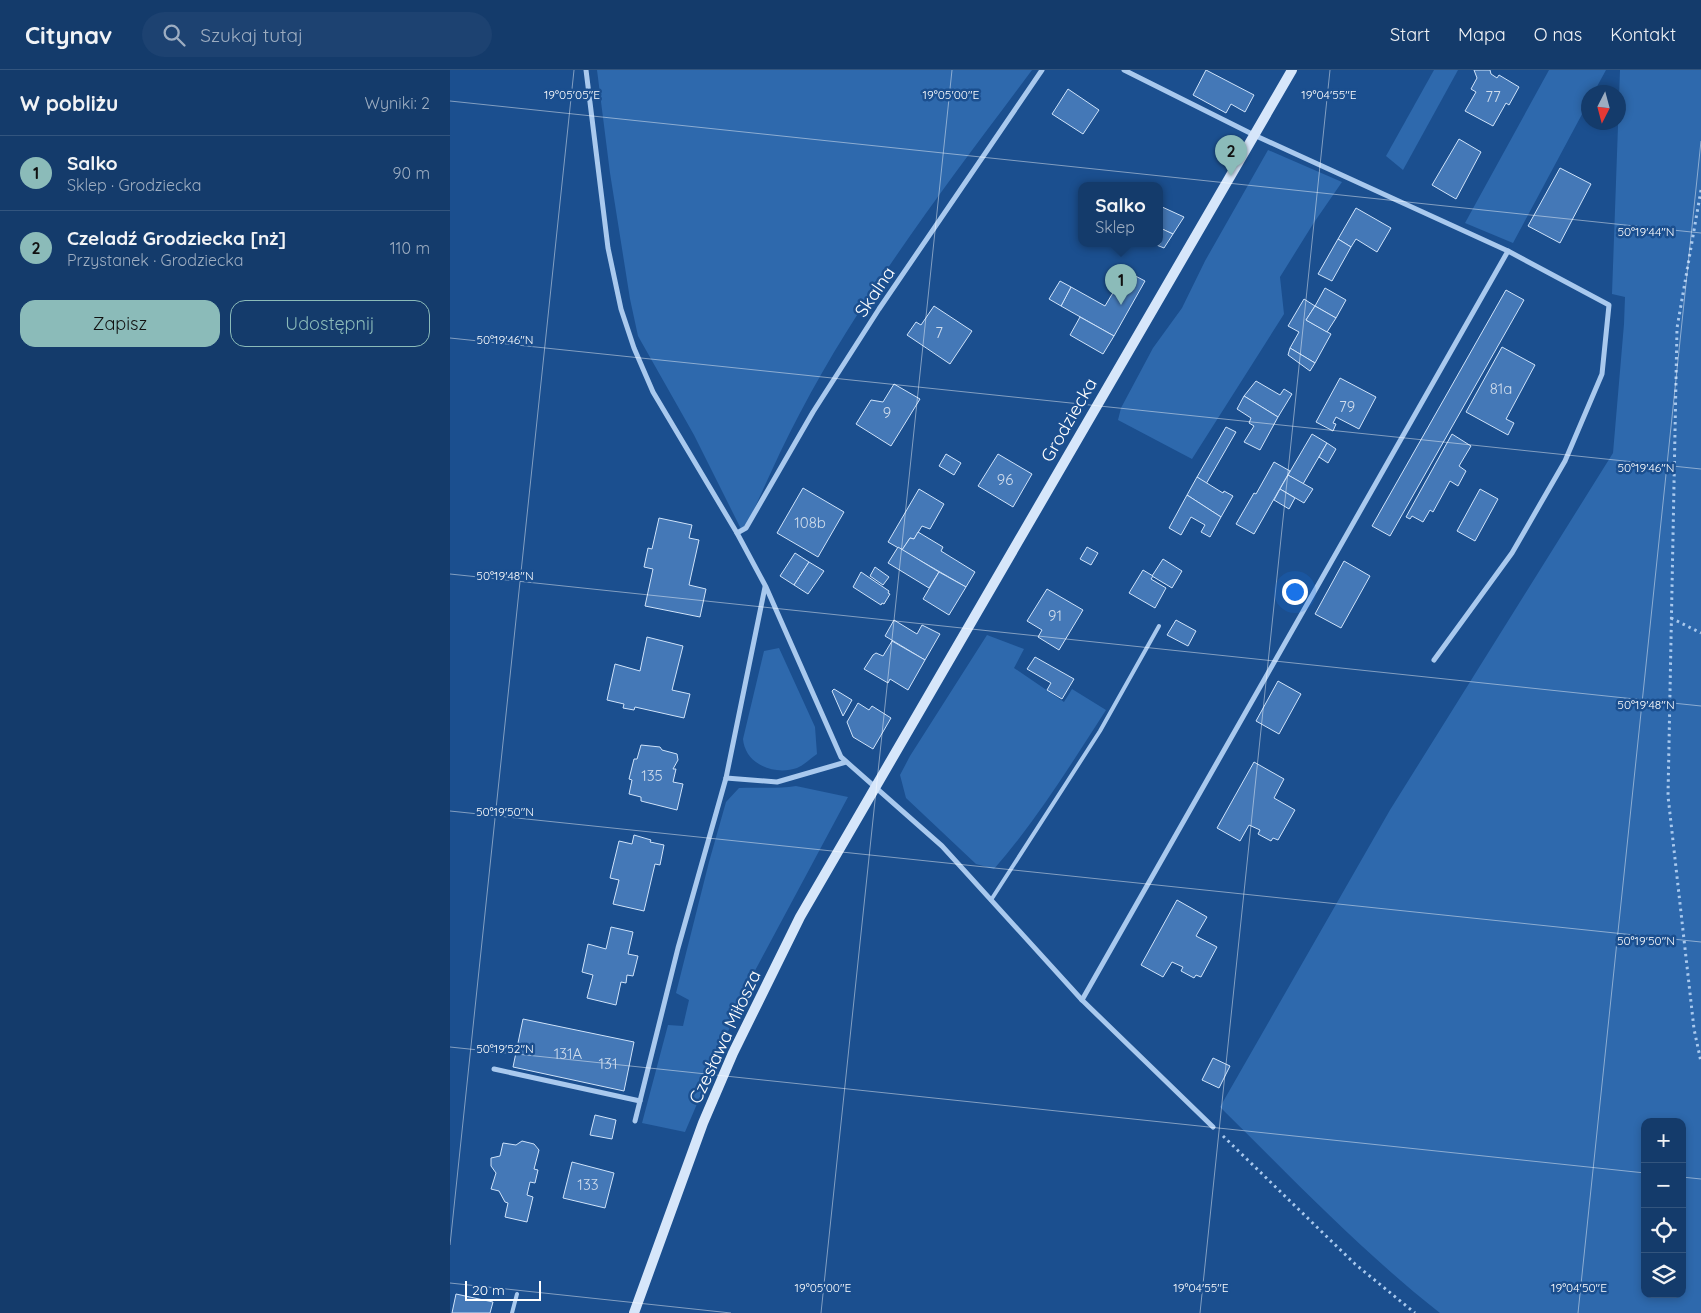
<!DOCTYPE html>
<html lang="pl">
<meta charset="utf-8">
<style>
body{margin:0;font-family:Quicksand,sans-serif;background:#1d4271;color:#f1f3f6}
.controls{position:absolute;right:15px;bottom:15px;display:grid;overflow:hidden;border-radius:10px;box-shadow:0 2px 8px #0003}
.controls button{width:45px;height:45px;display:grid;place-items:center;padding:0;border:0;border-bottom:1px solid #33557e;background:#143b6b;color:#f1f3f6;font:25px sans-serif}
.compass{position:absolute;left:1131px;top:15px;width:45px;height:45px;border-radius:50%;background:#143b6b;box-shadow:0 2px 8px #0003;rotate:186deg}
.scale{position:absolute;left:15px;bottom:12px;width:76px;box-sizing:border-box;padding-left:5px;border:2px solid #fff;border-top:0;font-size:14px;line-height:18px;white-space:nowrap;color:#fff;-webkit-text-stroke:4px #1b4f8f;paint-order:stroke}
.you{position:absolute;left:844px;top:521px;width:18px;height:18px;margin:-12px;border:4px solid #fff;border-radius:50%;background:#1a73e8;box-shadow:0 0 0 8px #1a73e833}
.badge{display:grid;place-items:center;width:32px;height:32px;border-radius:50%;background:#8bbbb9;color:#111;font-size:16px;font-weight:700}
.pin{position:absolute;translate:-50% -41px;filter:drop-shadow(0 1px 2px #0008)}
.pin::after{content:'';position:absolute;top:26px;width:18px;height:15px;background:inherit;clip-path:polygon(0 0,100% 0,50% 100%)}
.popup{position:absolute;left:628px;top:112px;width:85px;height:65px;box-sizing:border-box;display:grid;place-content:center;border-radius:10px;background:#143b6b;filter:drop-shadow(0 1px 4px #0005);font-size:16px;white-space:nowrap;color:#9dadc1}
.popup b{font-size:19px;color:#f1f3f6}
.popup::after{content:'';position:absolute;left:50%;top:100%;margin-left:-10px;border:10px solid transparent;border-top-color:#143b6b}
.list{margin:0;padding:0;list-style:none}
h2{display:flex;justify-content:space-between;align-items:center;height:65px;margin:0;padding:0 20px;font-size:21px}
h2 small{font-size:16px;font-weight:400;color:#9dadc1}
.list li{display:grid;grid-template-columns:32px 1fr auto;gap:15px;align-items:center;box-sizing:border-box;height:75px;padding:0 20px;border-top:1px solid #33557e}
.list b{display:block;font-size:19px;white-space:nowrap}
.list p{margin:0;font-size:16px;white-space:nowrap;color:#9dadc1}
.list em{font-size:16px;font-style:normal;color:#9dadc1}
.actions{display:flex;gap:10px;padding:15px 20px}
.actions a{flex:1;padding:11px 0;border:1px solid #8bbbb9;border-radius:15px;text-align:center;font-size:18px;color:#8bbbb9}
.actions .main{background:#8bbbb9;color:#111}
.icon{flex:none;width:28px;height:28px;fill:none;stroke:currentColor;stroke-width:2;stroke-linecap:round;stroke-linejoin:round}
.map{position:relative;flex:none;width:1251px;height:1243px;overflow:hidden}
header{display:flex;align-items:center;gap:30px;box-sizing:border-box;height:70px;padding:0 25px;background:#143b6b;border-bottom:1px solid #33557e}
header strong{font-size:24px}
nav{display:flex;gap:28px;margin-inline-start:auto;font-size:18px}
.search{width:350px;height:45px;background:#1d4271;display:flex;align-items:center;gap:12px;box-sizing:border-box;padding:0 18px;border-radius:28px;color:#9dadc1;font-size:19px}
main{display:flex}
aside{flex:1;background:#143b6b}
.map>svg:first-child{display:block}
.green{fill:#2e69ad;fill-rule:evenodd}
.building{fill:#4478b7;stroke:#cfe3fa}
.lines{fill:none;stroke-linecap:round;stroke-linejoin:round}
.path{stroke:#a9c9ee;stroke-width:3;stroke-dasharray:2.5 4;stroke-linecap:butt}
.lane{stroke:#a9c9ee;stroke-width:4}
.street{stroke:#a9c9ee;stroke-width:5}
.secondary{stroke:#d6e6fa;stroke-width:10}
.ticks{fill:none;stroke:#fff;stroke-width:1;stroke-opacity:0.45}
.labels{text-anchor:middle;stroke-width:5;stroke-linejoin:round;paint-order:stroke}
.number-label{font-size:15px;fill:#d0dded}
.street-label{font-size:18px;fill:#fff;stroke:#1b4f8f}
.ticks-label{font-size:12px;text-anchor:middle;fill:#fff;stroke:#1b4f8f;stroke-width:5;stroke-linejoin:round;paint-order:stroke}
</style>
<header>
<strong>Citynav</strong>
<div class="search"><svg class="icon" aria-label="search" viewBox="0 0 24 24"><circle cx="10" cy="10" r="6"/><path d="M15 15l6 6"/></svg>Szukaj tutaj</div>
<nav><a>Start</a><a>Mapa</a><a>O nas</a><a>Kontakt</a></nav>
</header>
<main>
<aside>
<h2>W pobliżu<small>Wyniki: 2</small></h2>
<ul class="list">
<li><span class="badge">1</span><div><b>Salko</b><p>Sklep · Grodziecka</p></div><em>90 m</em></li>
<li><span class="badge">2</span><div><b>Czeladź Grodziecka [nż]</b><p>Przystanek · Grodziecka</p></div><em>110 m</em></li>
</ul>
<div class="actions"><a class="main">Zapisz</a><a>Udostępnij</a></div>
</aside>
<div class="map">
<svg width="1251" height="1243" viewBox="0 0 1251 1243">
<rect width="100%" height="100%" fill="#1b4f8f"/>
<g class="green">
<path d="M147,0H582C500,110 414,221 350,343C329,382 312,423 293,463L244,365L188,266L180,229L160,103Z"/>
<path d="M984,0H1008L953,100L936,86Z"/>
<path d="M1099,0H1156L1144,22H1138V33L1063,173L1015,153Z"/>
<path d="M1170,0H1251V1243H990C911,1181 841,1107 770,1037L940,740L1163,383L1174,254L1175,227L1162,224ZM1195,1052H1232V1224H1195Z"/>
<path d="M818,80L892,112L863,154L830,207L834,244L742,389L668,350L671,338L703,278L732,238L755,191Z"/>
<path d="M537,565L574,579L564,598L614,632L622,619L656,640C621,694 587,750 544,799L526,794L456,728L450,705L460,686Z"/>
<path d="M329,578L365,657L367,684C361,688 354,695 347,698C324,706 295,694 293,669L314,581Z"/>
<path d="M346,716L398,727L300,910L235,1062L192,1053L218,955L233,956L239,930L226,923L259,792L276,732L289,718C308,717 327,719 346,716Z"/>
</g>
<g class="building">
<path d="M756,0L804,25L795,42L781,34L776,43L743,25Z"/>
<path d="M1024,0H1040L1041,4L1047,8L1049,5L1069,17L1059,35L1056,33L1043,56L1015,41L1026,22L1021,19L1027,8Z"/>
<path d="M618,19L649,40L633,64L602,44Z"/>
<path d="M1009,69L1031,82L1006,129L982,115Z"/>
<path d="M1110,98L1141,114L1110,173L1078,156Z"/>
<path d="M710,136L734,147L723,164L710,158Z"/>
<path d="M906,138L941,158L927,182L906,169L901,177L888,169Z"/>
<path d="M710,158L723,164L714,178L704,174H710Z"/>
<path d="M888,169L901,177L882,211L868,204Z"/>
<path d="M676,201L695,211L664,266L611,236L621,217L655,236Z"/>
<path d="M610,211L621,217L611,236L599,229Z"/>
<path d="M875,218L896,230L886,248L865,236Z"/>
<path d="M1056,220L1074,230L940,466L922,456Z"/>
<path d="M854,229L865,236L856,250L881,264L865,293L840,278L849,262L838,256Z"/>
<path d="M484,236L522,261L500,294L457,265L466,252L471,255Z"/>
<path d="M865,236L886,248L877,262L856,250Z"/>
<path d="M630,247L664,266L653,284L620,265Z"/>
<path d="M1052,277L1085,295L1056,349L1064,353L1058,365L1016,342Z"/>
<path d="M840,278L865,293L860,301L838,285Z"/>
<path d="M890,308L926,327L909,359L886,347L883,353L886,354L883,361L866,352Z"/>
<path d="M806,311L830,325L834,319L842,324L828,347L794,326Z"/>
<path d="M444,314L470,329L441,376L406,354L421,330L433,332Z"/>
<path d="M794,326L828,347L810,380L794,372L804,356L799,353L801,348L787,339Z"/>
<path d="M776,357L786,362L756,414L747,407Z"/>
<path d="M862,364L877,373L853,414L838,405Z"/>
<path d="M1002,364L1021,376L1009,396L1016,401L1008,416L1000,411L983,442L980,440L973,452L962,446L960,449L956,447Z"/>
<path d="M877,373L886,379L878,393L869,387Z"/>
<path d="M496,384L511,393L504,405L489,396Z"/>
<path d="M548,384L582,404L563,437L528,416Z"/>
<path d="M824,392L840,401L804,464L786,454L804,423L806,424Z"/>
<path d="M838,405L863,419L854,433L830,419Z"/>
<path d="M747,407L773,423L774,421L783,426L771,447L737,425Z"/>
<path d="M353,418L394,442L368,487L327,463Z"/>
<path d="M469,419L494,434L480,459L472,456L464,469L460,468L452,480L438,472Z"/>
<path d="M830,419L845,428L839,439L824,430Z"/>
<path d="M1030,419L1048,429L1025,471L1007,461Z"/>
<path d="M737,425L771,447L760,467L751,462L755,455L741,447L731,465L719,458Z"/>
<path d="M209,448L242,455L239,468L249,470L239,515L256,519L250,547L195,536L203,499L194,497L198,478L202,479Z"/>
<path d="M468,462L493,477L491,481L525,502L516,517L452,480L460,468L464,469Z"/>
<path d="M448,477L489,502L479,518L438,493Z"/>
<path d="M637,477L648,483L641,495L630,489Z"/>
<path d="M345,483L359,492L344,515L330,506Z"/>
<path d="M713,489L732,501L722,518L702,506Z"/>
<path d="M894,491L920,506L891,558L865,544Z"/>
<path d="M359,492L374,501L358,524L344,515Z"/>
<path d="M425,497L439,507L433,515L420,506Z"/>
<path d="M693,500L703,506L701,509L716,518L705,538L679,523Z"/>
<path d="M411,502L439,521L438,523L440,524L434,534L432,533L431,535L403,517Z"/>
<path d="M489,502L516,517L499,545L473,529Z"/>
<path d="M597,519L633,540L609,580L588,567L592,560L577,551Z"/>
<path d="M444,550L467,564L472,555L490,564L475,590L435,566Z"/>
<path d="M726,550L746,561L738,576L717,565Z"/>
<path d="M197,567L233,576L222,620L240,624L234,648L185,637L184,640L173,638L174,634L157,630L165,594L190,601Z"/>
<path d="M442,571L475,590L458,620L440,609L438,613L414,599L423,585L426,583L433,586Z"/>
<path d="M585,587L624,609L612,629L597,620L601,613L577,599Z"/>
<path d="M828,611L851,624L829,664L806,651Z"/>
<path d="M384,619L402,630L393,646L382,621Z"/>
<path d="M408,633L419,640L422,636L441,648L423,679L403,667L397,652Z"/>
<path d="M191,675L210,677L212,680L227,684L228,690L223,699H226L223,712L233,714L227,740L191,731V727L179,724L182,710L179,709L184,689H187Z"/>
<path d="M804,692L834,709L824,728L845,740L828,770L823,768L821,771L808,764L810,760L799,755L790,771L767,758Z"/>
<path d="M184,765L201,770L200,772L214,775L210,795L205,794L194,841L163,834L169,810L160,808L169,771L182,774Z"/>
<path d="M727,830L757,847L746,866L767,877L751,907L746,905L744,908L731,901L733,897L722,892L713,907L691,895Z"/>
<path d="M161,857L183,862L178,884L188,886L183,906L177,905L176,913L171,912L166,935L137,928L143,905L132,902L138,874L156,879Z"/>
<path d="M73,949L184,972L174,1021L63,997Z"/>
<path d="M763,988L780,996L769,1018L752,1010Z"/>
<path d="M145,1045L166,1050L162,1069L140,1065Z"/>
<path d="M72,1071L84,1074L89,1080L84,1099L88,1100L85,1113L80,1112L77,1125L83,1127L77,1152L55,1147L58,1133L55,1132L49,1121L41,1119L46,1103L41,1096V1088L50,1086L53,1073L66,1075Z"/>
<path d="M122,1092L164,1103L155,1138L113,1128Z"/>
<path d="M6,1224L43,1232L40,1243H2Z"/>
</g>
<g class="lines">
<g class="path">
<path d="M1251,120L1227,258L1218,726L1244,959L1251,992"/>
<path d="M1221,548L1251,563"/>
<path d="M773,1066L905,1194L965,1243"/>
</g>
<g class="lane">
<path d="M541,830L650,661L709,556"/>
<path d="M62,1243L67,1224"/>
</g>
<g class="street">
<path d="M136,0L158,178L171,239L184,278L203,322L287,463L316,517L391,687L492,776L632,930L763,1057"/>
<path d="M674,0L804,65L1058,181L1159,235L1152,304L1115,391L1062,483L984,590"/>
<path d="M287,463L296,458L363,342L429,239L592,0"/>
<path d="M276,708L327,712L396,692"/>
<path d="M632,930L1058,181"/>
<path d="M44,999L190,1031"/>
<path d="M185,1051L228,878L276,708L315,517"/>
</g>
<path class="secondary" d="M184,1243L253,1053L283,983L350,847L842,0"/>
</g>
<path class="ticks" d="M0,31L1251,163M0,268L1251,399M0,504L1251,636M0,741L1251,872M0,977L1195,1103M1232,1107L1251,1109M0,1175L124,0M0,1213L281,1243M371,1243L502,0M750,1243L880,0M1128,1243L1251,71"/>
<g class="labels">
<g class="number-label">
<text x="1043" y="32">77</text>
<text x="489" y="268">7</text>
<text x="1051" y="324">81a</text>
<text x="897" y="342">79</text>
<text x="437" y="348">9</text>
<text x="555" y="415">96</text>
<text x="360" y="458">108b</text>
<text x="605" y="551">91</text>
<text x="202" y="711">135</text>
<text x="118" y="989">131A</text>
<text x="158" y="999">131</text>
<text x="138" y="1120">133</text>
</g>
<g class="street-label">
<text transform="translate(425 222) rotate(-56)" y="6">Skalna</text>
<text transform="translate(619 350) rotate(-60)" y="6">Grodziecka</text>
<text transform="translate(275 967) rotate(-65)" y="6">Czesława Miłosza</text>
</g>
</g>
<g class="ticks-label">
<text x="122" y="29">19°05'05"E</text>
<text x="501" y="29">19°05'00"E</text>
<text x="879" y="29">19°04'55"E</text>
<text x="1196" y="166">50°19'44"N</text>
<text x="55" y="274">50°19'46"N</text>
<text x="1196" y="402">50°19'46"N</text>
<text x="55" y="510">50°19'48"N</text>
<text x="1196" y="639">50°19'48"N</text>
<text x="55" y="746">50°19'50"N</text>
<text x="1196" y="875">50°19'50"N</text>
<text x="55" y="983">50°19'52"N</text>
<text x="373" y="1222">19°05'00"E</text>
<text x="751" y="1222">19°04'55"E</text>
<text x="1129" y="1222">19°04'50"E</text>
</g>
</svg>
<div class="controls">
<button>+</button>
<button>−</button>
<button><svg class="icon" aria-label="locate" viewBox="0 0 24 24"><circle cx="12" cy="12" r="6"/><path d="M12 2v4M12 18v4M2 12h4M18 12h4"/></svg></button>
<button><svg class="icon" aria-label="layers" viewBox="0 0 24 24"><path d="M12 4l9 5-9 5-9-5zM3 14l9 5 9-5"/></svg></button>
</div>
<svg class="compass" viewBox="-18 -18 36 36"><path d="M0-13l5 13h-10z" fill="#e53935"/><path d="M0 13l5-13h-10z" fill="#9dadc1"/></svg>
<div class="scale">20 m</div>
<div class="you"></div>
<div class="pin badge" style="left:671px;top:235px">1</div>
<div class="popup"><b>Salko</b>Sklep</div>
<div class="pin badge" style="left:781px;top:106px">2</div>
</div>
</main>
